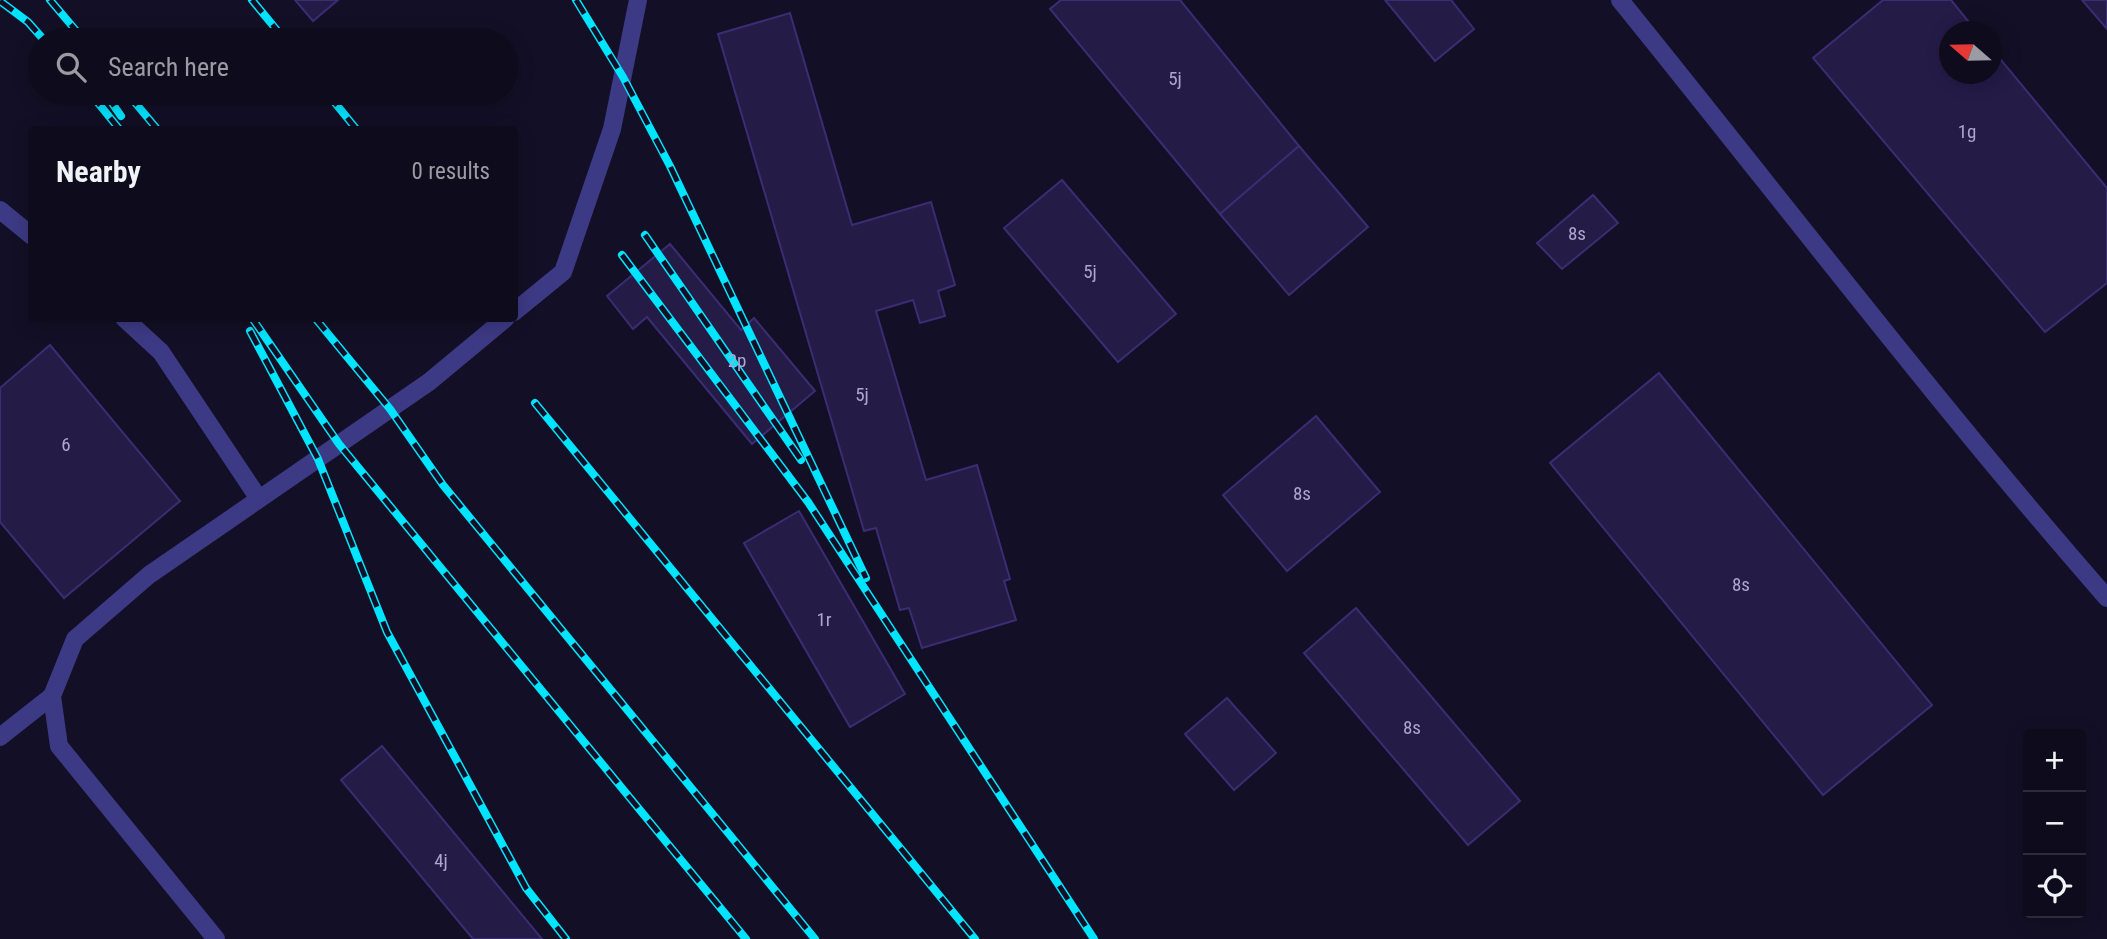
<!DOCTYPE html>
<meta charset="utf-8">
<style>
body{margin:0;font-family:"Roboto Condensed",sans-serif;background:#1c1929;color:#f1f3f6}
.controls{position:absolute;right:21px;bottom:21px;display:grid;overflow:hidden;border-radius:7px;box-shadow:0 4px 18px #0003}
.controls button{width:63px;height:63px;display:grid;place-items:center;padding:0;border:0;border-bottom:2px solid #2e2b3b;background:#0e0b1c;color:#f1f3f6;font:35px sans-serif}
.compass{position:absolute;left:1939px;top:21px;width:63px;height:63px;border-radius:50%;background:#0e0b1c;box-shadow:0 4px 18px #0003;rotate:290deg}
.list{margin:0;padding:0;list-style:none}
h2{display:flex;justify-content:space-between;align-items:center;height:91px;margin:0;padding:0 28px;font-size:30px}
h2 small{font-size:23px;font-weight:400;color:#9b9ba3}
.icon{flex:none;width:38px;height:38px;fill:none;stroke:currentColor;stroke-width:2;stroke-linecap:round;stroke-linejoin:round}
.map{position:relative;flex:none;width:2107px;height:939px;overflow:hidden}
.search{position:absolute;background:#0e0b1c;box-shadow:0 4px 18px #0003;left:28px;top:28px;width:490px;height:77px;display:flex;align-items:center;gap:18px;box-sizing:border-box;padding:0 24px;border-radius:38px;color:#9b9ba3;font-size:26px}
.panel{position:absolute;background:#0e0b1c;box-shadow:0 4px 18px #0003;left:28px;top:126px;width:490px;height:196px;border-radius:7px}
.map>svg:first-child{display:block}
.building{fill:#241b47;stroke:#3b2d73;stroke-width:2}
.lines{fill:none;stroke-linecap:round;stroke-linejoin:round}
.minor{stroke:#3d3a85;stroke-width:18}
.rail-casing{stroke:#00e5ff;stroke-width:8}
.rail{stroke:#130f26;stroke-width:5;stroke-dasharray:16;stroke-linecap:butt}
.labels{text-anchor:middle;stroke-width:5;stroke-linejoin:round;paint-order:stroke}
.number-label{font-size:19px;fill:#aca6d1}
</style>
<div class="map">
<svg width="2107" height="939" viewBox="0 0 2107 939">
<rect width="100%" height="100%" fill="#130f26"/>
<g class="building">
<path d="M295,0H338L313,21Z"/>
<path d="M1061,0H1180L1299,146L1220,214L1050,9Z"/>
<path d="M1385,0H1451L1474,29L1435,61Z"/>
<path d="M1883,0H1951L1977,32H1950V74H1992V49L2107,188V283L2045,332L1813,58Z"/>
<path d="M2082,0H2107V29Z"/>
<path d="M790,13L852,225L931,202L955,285L938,291L945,316L920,323L913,300L876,311L926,480L977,465L1010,579L1004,581L1016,620L922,648L909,608L900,610L876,528L864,531L718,34Z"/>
<path d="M1299,146L1368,227L1289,295L1220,214Z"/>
<path d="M1062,180L1176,314L1118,362L1004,228Z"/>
<path d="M1593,195L1618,223L1562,269L1537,243Z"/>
<path d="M670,244L741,330L754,318L815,391L752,444L647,317L633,329L607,296Z"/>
<path d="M50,345L180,501L64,598L0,522V388Z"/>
<path d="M1659,373L1932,705L1823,795L1550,463Z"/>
<path d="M1316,416L1380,492L1287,571L1223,495Z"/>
<path d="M799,511L905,694L850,727L744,543Z"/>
<path d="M1356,608L1520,801L1468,845L1304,653Z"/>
<path d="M1227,698L1276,753L1234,790L1185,734Z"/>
<path d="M382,746L542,939H473L341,780Z"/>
</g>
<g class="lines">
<g class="minor">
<path d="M1620,0C1782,200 1938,405 2107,598"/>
<path d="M0,210L32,236"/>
<path d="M514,312L563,272L612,129L638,0"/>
<path d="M124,318L161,352L259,499"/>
<path d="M0,737L52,696"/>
<path d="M216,939L59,746L52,696L75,639L149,575L429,382L506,318"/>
</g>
<g class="rail-casing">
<g id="rail">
<path d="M50,0L84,40"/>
<path d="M252,0L285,40"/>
<path d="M576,0L623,77L670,166L866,578"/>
<path d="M0,1L28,22L44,40"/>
<path d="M90,93L120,130"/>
<path d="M105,93L121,116"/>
<path d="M127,93L158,130"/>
<path d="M327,93L357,130"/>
<path d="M645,235L801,460"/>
<path d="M622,255L808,502L1094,939"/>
<path d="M252,318L339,444L746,939"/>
<path d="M315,318L390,409L443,485L815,939"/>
<path d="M250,331L318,459L387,632L526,888L566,939"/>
<path d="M535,403L975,939"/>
</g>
</g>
<use href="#rail" class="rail"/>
</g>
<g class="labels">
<g class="number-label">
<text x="1175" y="85">5j</text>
<text x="1967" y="138">1g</text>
<text x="1577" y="240">8s</text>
<text x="1090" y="278">5j</text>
<text x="737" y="367">2p</text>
<text x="862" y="401">5j</text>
<text x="66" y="451">6</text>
<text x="1302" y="500">8s</text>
<text x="1741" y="591">8s</text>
<text x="824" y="626">1r</text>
<text x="1412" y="734">8s</text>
<text x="441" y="867">4j</text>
</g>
</g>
</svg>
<div class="controls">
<button>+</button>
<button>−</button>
<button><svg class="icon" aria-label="locate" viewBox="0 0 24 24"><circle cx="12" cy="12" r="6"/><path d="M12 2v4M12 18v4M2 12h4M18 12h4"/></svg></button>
</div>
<svg class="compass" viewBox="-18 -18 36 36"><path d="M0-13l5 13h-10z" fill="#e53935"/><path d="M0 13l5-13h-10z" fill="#9b9ba3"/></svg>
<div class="search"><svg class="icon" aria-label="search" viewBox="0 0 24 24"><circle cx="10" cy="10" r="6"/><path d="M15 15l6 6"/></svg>Search here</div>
<section class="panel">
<h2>Nearby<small>0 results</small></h2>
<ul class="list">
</ul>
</section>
</div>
